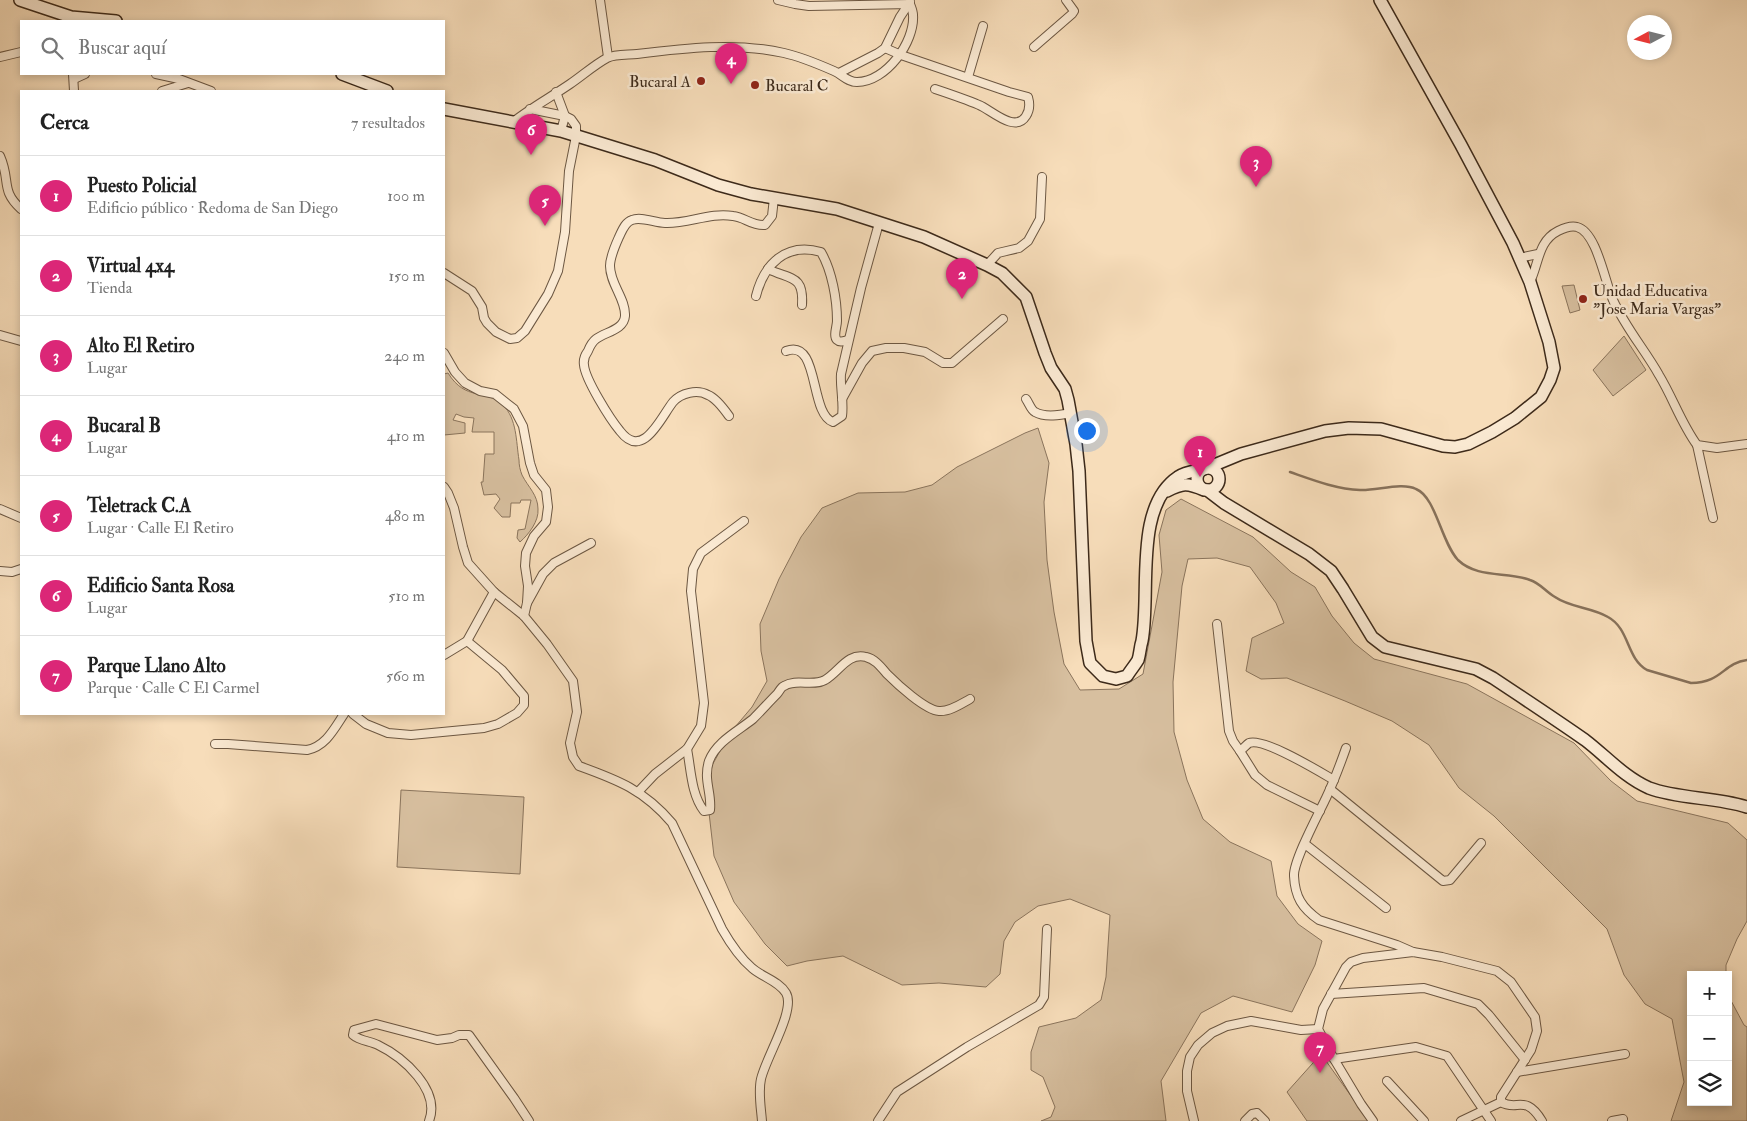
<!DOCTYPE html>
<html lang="es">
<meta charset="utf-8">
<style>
body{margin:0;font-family:"IM FELL Double Pica",serif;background:#f2f2f2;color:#222}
.controls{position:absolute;right:15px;bottom:15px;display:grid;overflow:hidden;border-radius:0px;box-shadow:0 2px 8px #0003}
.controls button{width:45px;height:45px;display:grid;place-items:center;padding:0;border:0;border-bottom:1px solid #e0e0e0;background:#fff;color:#222;font:25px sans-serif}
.compass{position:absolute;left:1627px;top:15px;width:45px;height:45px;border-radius:50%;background:#fff;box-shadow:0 2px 8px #0003;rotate:263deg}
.you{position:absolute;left:1086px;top:430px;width:18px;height:18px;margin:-12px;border:4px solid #fff;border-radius:50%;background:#1a73e8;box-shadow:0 0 0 8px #1a73e833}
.badge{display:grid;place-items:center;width:32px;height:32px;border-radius:50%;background:#db2777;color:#fff;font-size:16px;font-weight:700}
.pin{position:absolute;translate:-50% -41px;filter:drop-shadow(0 1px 2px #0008)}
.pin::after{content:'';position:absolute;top:26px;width:18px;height:15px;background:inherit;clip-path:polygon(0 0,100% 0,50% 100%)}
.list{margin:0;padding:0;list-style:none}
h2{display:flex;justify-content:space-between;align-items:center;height:65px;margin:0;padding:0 20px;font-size:21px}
h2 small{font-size:16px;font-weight:400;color:#767676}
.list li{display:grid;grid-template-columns:32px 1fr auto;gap:15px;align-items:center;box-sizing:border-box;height:80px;padding:0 20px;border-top:1px solid #e0e0e0}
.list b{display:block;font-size:19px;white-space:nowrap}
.list p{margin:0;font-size:16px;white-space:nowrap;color:#767676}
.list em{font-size:16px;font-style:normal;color:#767676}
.icon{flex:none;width:28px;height:28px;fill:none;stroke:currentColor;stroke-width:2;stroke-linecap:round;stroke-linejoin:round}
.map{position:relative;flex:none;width:1747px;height:1121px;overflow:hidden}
.search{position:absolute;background:#fff;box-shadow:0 2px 8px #0003;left:20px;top:20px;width:425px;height:55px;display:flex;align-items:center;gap:12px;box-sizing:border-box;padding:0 18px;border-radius:0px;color:#767676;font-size:19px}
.panel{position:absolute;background:#fff;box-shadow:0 2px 8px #0003;left:20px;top:90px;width:425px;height:625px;border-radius:0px}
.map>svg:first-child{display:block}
.green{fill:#d7bf9f;stroke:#8a745c}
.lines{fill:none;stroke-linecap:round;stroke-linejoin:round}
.stream{stroke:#87715a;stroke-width:2.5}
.street-casing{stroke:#6c5742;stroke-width:10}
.secondary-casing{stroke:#3d2a1a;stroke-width:14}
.street{stroke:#fae9d2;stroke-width:8}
.secondary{stroke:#fae9d2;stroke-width:11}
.poi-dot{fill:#8f2418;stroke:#fae9d2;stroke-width:2}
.labels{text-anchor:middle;stroke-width:5;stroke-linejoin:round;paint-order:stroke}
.poi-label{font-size:16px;fill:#3d2a1a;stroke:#fae9d2;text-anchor:start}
</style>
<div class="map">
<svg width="1747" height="1121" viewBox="0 0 1747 1121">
<rect width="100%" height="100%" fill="#f7ddba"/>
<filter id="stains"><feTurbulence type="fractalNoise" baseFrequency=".004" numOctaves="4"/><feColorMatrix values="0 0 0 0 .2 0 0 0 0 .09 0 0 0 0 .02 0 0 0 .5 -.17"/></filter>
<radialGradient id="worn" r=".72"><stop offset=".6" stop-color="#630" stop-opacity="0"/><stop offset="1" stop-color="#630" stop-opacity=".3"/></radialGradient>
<g class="green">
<path d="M1574,285L1580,310L1570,313L1562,286Z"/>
<path d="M1624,336L1646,370L1613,396L1593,370Z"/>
<path d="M448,373C466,402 485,388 503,405C517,419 516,441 519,460C519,465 520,470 522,475C528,487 538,495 538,509C539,521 529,534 520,542L517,538L518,530L525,529L531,500H521L520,503H511L510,517H502L494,508L500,499L496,494L484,495L481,482H483L485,454H494V432H472L474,418L464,417L456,414L453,420L465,423V433L444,435V374Z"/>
<path d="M1038,428L1049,463L1044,502L1047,560L1054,612L1064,664L1080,690L1119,689L1143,674L1162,572L1159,535L1166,510L1181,499L1253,537L1291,572L1315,587L1332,616L1354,643L1374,659L1467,684L1574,743L1611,781L1637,801L1728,823L1747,840V921L1737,939L1726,965V975H1691V1102H1728V995L1744,1025L1747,1027V1121H1671L1684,1082L1672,1019L1645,1004L1624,975L1607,929L1494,816L1459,788L1429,745L1392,721L1345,701L1287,678L1261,679L1246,671L1252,638L1284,623L1276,603L1250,567L1217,558L1188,559L1182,586L1173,682L1174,732L1187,780L1203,819L1230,842L1271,861L1277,896L1298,924L1322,941L1315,965L1292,1012L1233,996L1201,1013L1161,1081L1166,1121H1041L1051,1117L1055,1107L1043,1077L1031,1070V1052L1039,1027L1076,1018L1101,1000L1106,977L1110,915L1070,899L1038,906L1015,922L1004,941L1000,974L986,987L939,983L902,985L843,956L807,961L787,966L765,944L734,902L714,856L705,778L730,733L752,707L767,681L761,651L760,624L779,579L801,537L822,508L858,493L905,492L932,485L957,467L1025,433Z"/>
<path d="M401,790L524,797L520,874L397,867Z"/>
<path d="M1321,1054L1369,1121H1307L1287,1092Z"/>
</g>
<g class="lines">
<path class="stream" d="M1290,472C1313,480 1336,489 1360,490C1376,491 1402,482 1416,489C1436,497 1441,542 1458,560C1478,579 1507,571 1530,580C1540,583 1546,592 1555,597C1571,608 1591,607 1608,617C1630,629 1626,658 1647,670L1691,683C1722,683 1723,663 1747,660"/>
<g class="street-casing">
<g id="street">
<path d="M600,0L608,57"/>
<path d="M1034,47L1072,14L1074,11L1066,0"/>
<path d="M885,48L901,55L1009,92L1028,97C1030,104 1030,110 1026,116C1015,134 990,109 979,105C965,99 950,94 935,89"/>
<path d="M0,57L21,52"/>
<path d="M839,73L878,53L885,48L900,17L910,2"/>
<path d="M73,74L74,91"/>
<path d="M156,74L179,79L211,91"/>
<path d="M968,77L983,26"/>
<path d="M74,79L85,74"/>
<path d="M162,91L188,83"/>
<path d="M556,92L565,116L561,131"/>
<path d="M513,122C531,108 551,97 570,84C582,76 594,65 607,58C615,54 628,55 637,54C685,48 736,42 784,53C802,57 818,64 834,71C843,75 847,82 857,82C886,82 915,42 913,15C913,11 911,7 910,4L809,6L795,4L778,0"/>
<path d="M0,156C11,181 0,190 21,209"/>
<path d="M1519,258L1538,254"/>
<path d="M987,265L998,253L1019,248L1028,241L1040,219L1042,177"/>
<path d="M768,269C791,280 804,275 802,305"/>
<path d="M444,273L472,291L482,307L484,318L487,323L496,332L510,339L517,338L525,331L548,294L558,271L565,232L569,171L576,136V126L571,119L565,116L530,109"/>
<path d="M1530,282C1539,263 1538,241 1558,231C1564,228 1571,225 1577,227C1597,232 1605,283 1613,300C1625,327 1645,350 1659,375C1673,398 1681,423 1697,445L1717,448L1747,444"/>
<path d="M756,296C764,264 786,242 821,252C832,271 837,299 837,321C837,326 833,336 837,340C840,343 844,341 848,340"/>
<path d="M0,335L21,341"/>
<path d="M786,351C820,338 809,414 833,422L842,416C844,402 840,388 841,374L861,288L879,223"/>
<path d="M444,353L455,372L465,383L480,391L495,394L514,409L523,426L530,463L534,475L546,490L548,507L546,522L534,536L526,553L525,566L528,586L527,603L524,616"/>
<path d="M842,399L862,363L872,351L886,348H904L925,352L943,363H952L1003,319"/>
<path d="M1026,399C1029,403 1031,410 1035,412C1045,418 1061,415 1071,413"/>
<path d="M729,416C724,409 716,398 708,395C697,389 681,393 673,402C661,417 643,461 620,431C610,419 585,379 584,365C583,359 585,355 588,351C590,346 592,342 596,339C605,332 624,330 625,316C626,299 610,284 610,266C610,257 615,246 619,237C622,231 625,222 632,220C641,216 655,223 665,223C688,224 710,212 733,216C745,217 751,226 765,225L772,216L774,198"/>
<path d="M1697,445L1713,518"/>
<path d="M444,487L448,493L454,508L463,547L468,563L494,592L524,616L547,644L573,681L577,712L570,743L573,757L579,766C618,780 644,790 672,823L722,929C730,943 739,957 752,968C762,977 779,981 786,993C796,1010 766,1057 761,1079C758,1092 761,1108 762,1121"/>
<path d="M0,509L21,518"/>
<path d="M0,571L12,572L21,569"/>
<path d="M527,603L543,574L554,563L591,543"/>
<path d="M1217,624L1229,731L1233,741L1240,751"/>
<path d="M444,655L467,641L494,592"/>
<path d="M353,714L366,724L388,733L411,735L484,728L498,724L517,713L524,705V696L502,670L467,641"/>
<path d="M215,744H228L307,750C326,746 334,729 344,714"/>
<path d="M1346,748C1340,765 1334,781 1326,798C1319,813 1293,861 1294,876C1295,897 1302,908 1319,920L1397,945L1413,952"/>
<path d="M687,749C691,769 691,794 704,811L710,810C712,793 703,780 709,761C716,742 738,731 753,719C761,711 769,702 777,694C779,692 781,687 784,686C797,678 812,687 825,680C839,672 848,652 866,657C875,659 881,667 887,674C897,684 925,710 939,711C949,712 961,704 970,699"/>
<path d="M1330,789L1443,881L1450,880L1481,843"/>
<path d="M638,792L655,774L687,749L701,726L704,703L691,591L693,569L701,553L744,521"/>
<path d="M1320,811L1267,785L1255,775L1240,751C1243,749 1246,745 1249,743C1263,737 1320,772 1334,780"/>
<path d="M1305,844L1386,908"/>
<path d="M1331,994L1424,988L1478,1004L1489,1015L1525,1060"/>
<path d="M1334,1059L1416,1047L1447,1056L1491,1121"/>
<path d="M1517,1072L1625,1054"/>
<path d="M1387,1081L1424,1121"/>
<path d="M1501,1102C1517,1112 1525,1093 1542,1121"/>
<path d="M429,1121C441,1090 403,1057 378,1045C370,1041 360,1041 353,1035L354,1030L376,1024L437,1040L452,1038L459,1035H469L514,1098L529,1121"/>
<path d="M878,1121L897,1092L967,1047L1039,1005L1044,997L1047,929"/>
<path d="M1194,1121L1187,1091V1071L1190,1057L1198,1045L1212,1033L1227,1026L1251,1021L1301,1030L1318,1029"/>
<path d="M1245,1121L1252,1114L1257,1113L1265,1121"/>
<path d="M1373,1121L1361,1104L1334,1059L1318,1029L1323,1009L1346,967L1351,962L1363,958L1413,952L1442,957L1497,971L1511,982L1535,1017L1537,1031L1531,1050L1501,1097V1102L1461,1121"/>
<path d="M1612,1121L1623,1119"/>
</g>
</g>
<g class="secondary-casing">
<g id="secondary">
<path d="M20,0L71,17L116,21"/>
<path d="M342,74L387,91"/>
<path d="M444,109L561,131L655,160L718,185L751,194L837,209L924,237L987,265L1002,273L1026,297L1045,353L1051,368L1065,389L1068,400L1076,444L1079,471L1086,641L1090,663L1103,676L1116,679L1127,676C1130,671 1135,665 1138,660C1140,654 1140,647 1142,641C1151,594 1133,507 1178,477C1185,472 1195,471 1204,469"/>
<circle cx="1208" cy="479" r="11"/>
<path d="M1207,468L1241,454L1325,431L1349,428L1381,429L1443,446L1455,447L1468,444L1492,432L1515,418L1541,397L1550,380L1554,368L1549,342L1530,282L1513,243L1461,145L1380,0"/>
<path d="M1207,490L1224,503L1309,554L1331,571L1343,589L1372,637L1385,647L1476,669L1493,678C1523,698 1555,719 1585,740C1606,756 1624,777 1649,788C1678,799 1716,797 1747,807"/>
<path d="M1167,491C1183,483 1187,483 1204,490"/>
</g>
</g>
<use href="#street" class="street"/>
<use href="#secondary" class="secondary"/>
</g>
<g class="poi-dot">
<circle cx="701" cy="81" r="5"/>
<circle cx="755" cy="85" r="5"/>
<circle cx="1583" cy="299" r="5"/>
</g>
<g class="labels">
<g class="poi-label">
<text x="691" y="87" text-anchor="end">Bucaral A</text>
<text x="765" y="91">Bucaral C</text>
<text x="1593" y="296">Unidad Educativa<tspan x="1593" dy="18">"Jose Maria Vargas"</tspan></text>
</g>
</g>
<rect width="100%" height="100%" filter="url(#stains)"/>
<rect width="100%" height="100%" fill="url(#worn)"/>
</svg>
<div class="controls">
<button>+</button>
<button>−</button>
<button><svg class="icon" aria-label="layers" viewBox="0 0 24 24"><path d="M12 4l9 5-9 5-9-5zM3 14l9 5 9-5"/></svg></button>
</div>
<svg class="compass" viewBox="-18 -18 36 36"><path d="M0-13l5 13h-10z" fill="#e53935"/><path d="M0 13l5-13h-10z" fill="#767676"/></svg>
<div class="you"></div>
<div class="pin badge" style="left:1200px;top:477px">1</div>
<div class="pin badge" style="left:962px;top:299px">2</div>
<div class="pin badge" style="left:1256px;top:187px">3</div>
<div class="pin badge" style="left:731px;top:84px">4</div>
<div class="pin badge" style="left:545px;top:226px">5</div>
<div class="pin badge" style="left:531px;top:155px">6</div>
<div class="pin badge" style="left:1320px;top:1073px">7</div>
<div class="search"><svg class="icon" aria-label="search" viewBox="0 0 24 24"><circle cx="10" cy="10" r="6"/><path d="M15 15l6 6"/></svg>Buscar aquí</div>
<section class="panel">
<h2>Cerca<small>7 resultados</small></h2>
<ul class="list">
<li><span class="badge">1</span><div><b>Puesto Policial</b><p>Edificio público · Redoma de San Diego</p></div><em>100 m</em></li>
<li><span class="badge">2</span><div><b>Virtual 4x4</b><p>Tienda</p></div><em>150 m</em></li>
<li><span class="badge">3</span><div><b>Alto El Retiro</b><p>Lugar</p></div><em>240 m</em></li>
<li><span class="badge">4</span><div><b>Bucaral B</b><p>Lugar</p></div><em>410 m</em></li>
<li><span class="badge">5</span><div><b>Teletrack C.A</b><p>Lugar · Calle El Retiro</p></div><em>480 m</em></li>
<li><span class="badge">6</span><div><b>Edificio Santa Rosa</b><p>Lugar</p></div><em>510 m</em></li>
<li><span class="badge">7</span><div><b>Parque Llano Alto</b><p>Parque · Calle C El Carmel</p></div><em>560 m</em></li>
</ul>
</section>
</div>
